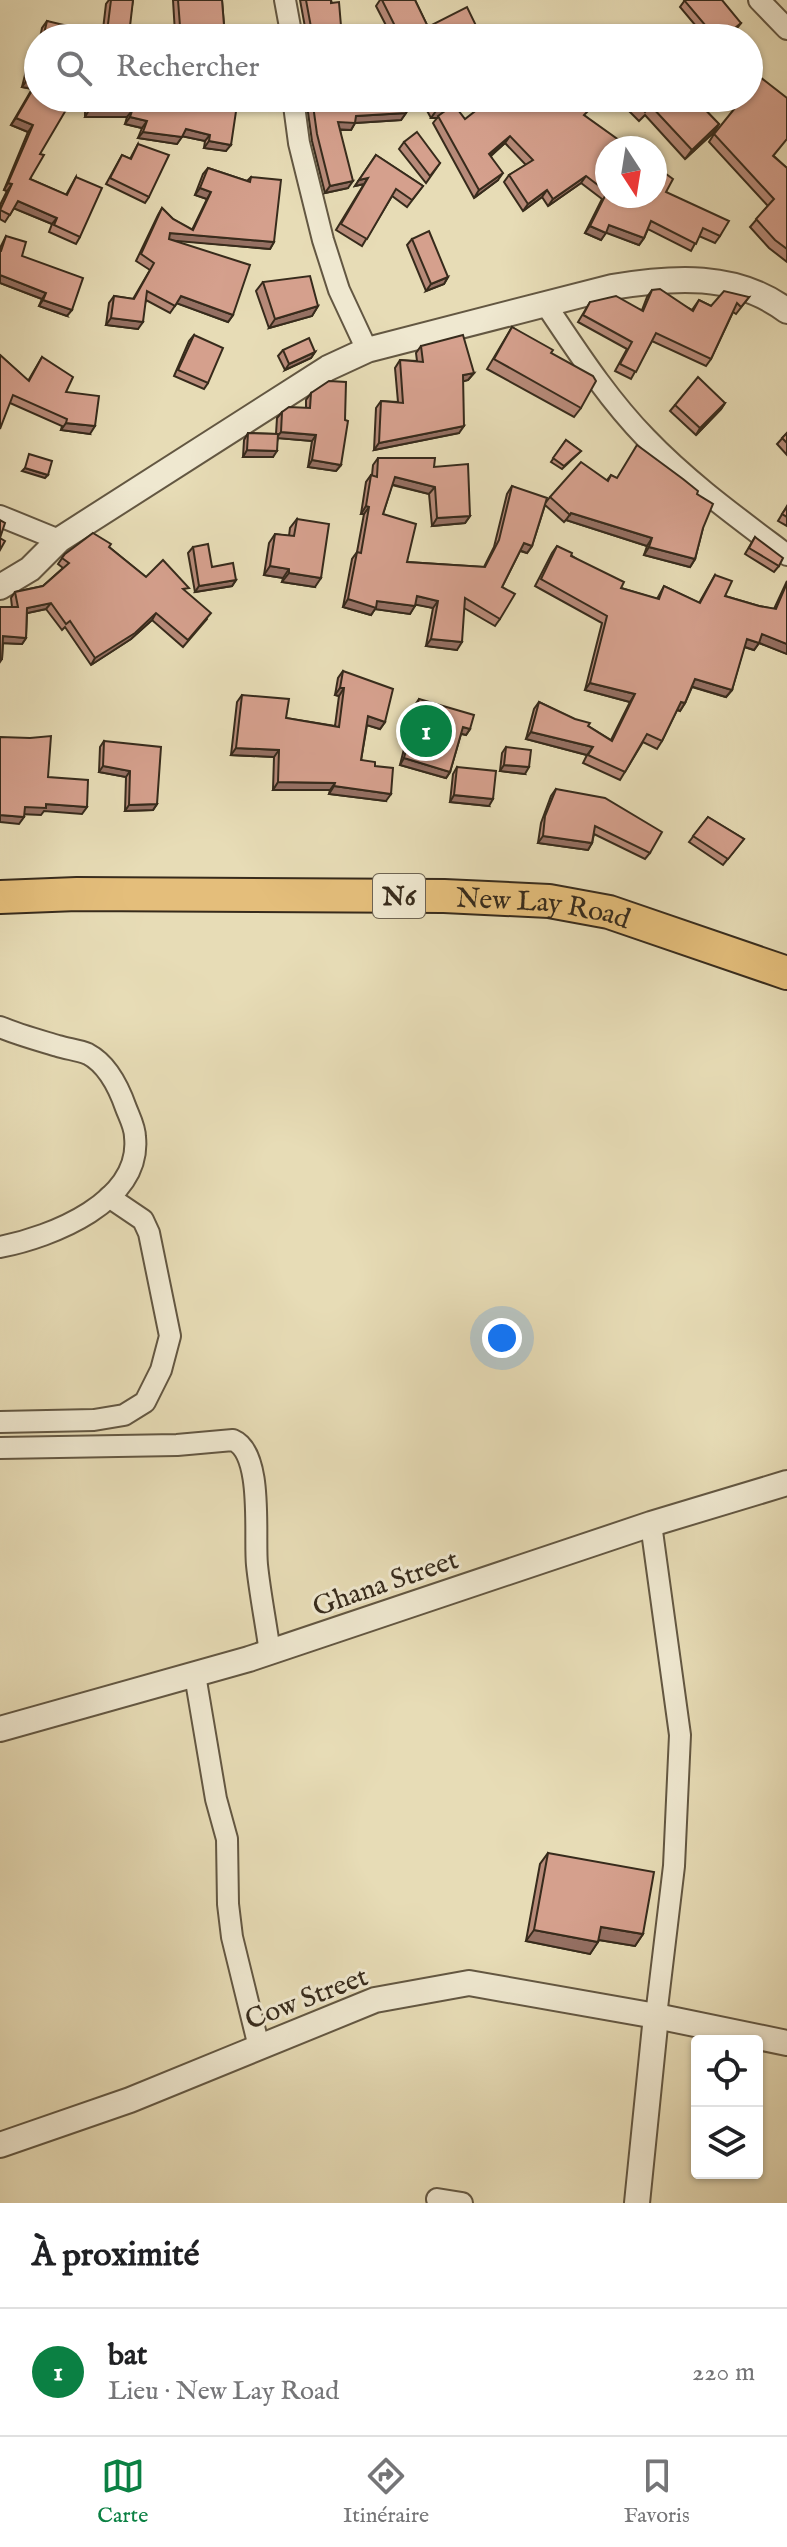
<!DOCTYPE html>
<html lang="fr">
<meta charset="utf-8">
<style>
body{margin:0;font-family:"IM FELL English",serif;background:#f6f6f6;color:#202124}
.controls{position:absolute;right:24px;bottom:24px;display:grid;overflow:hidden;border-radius:8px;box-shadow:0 2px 6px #0004}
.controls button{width:72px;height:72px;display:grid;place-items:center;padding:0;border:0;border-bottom:2px solid #e0e0e0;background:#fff;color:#202124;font:40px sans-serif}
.compass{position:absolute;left:595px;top:136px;width:72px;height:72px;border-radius:50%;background:#fff;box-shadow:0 2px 6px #0004;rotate:168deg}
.you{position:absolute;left:502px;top:1338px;width:28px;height:28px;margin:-20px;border:6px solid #fff;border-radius:50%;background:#1a73e8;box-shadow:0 0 0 12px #1a73e833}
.badge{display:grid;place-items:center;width:52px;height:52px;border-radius:50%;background:#0b8043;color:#fff;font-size:26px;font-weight:700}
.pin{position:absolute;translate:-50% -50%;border:4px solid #fff;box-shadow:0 2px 8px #0006}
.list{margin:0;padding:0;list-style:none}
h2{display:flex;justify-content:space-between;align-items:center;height:104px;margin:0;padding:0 32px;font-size:34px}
h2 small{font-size:26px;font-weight:400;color:#757577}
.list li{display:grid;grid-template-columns:52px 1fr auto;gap:24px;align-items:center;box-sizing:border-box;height:128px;padding:0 32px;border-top:2px solid #e0e0e0}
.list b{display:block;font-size:30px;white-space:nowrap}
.list p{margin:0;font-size:26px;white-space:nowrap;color:#757577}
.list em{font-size:26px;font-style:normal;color:#757577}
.icon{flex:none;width:44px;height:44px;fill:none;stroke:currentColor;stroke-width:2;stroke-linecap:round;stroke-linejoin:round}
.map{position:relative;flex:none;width:787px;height:2203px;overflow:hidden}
.search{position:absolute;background:#fff;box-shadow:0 2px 6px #0004;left:24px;right:24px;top:24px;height:88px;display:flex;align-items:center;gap:20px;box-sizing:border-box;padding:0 28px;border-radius:44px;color:#757577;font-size:30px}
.sheet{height:232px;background:#fff}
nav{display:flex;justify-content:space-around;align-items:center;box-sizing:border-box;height:112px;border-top:2px solid #e0e0e0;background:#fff;font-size:22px;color:#757577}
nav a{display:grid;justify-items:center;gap:4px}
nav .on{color:#0b8043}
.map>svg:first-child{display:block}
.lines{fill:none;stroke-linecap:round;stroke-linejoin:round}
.minor-casing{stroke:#635742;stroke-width:24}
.tertiary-casing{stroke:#635742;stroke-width:28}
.trunk-casing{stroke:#372b1c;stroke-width:36}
.minor{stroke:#efe8d0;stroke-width:20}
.tertiary{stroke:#efe8d0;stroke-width:24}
.trunk{stroke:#e4be7b;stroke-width:32}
.wall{fill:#b78a79;stroke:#372b1c;stroke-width:2}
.shaded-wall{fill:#957063;stroke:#372b1c;stroke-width:2}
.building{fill:#d5a08d;stroke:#372b1c;stroke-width:2}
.labels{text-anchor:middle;stroke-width:6;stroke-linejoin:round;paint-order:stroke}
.shield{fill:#efe8d0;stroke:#6e6452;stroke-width:2}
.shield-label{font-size:26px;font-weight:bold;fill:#372b1c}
.street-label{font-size:28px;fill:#372b1c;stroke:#efe8d0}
</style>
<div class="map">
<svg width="787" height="2203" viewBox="0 0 787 2203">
<rect width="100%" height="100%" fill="#e7dcb6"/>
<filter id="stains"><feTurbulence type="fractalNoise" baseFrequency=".0025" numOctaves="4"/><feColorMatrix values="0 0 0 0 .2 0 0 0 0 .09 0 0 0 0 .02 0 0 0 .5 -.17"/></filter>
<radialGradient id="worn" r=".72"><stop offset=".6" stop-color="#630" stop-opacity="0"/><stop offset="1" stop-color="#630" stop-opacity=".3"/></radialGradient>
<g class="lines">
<g class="minor-casing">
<g id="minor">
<path d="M285,0L292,38"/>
<path d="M759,0L787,29"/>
<path d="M293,98L299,143L323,240L339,290L367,350"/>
<path d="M546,305C577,351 607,398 646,438C688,482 738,518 787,555"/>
<path d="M0,516L59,540"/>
<path d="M0,1027C19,1035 38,1040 58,1046C67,1049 79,1050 88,1054C107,1064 119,1088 126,1108C129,1116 135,1127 135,1137C142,1202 51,1237 0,1247"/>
<path d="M0,1422L94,1420L124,1415L145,1402L161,1370L170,1336L149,1233L143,1220L109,1197"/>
<path d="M0,1448L177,1445L233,1440C264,1453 254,1536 257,1565C260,1594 266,1623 270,1653"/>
<path d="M651,1524L680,1735L674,1866L656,2016"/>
<path d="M195,1675L216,1799L227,1839L228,1904L232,1937L259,2047"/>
<path d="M437,2199L462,2203"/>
</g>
</g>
<g class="tertiary-casing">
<g id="tertiary">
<path d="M0,587L30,569L59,540L328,368L367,350L612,287C672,277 736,272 787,311"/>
<path d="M0,1729L249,1659L651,1524L787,1483"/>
<path d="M0,2145L130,2100L375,2000L469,1983L656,2016L787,2043"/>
<path d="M637,2203L656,2016"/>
</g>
</g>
<g class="trunk-casing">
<g id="trunk">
<path id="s1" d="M0,897L77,894L444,896L549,901L609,912L787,973"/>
</g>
</g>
<use href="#minor" class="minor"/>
<use href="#tertiary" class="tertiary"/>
<use href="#trunk" class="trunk"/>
</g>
<g class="wall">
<path d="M109,0H133L127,38H102L106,4Z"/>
<path d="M173,0H222L225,38H198L193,31L175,33Z"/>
<path d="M300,0H331L342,38H307Z"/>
<path d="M380,0H415L428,27L392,37L376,6Z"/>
<path d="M685,0L741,23L736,29L726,38H706L680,7Z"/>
<path d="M47,21L83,38H40L42,28Z"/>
<path d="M36,44L40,154L30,179L66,195L76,177L80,237L76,244L49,232L52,224L14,208L5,222L0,219V205L7,191L4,190L28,132L11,125L32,89L22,87L31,51Z"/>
<path d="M85,98H183L211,105L214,98H254L249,107L237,104L226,151L204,148L205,141L182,136L177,144L138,138L142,128L125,124L127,117H85Z"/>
<path d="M306,98H405L406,113L401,120L355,123L351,130H340L348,188L325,193L312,141Z"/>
<path d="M616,98H694L719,124L713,133L685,159L645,115L639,121Z"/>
<path d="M430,100L465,119L584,115L666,192L720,236L715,243L699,236L691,251L648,229L644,238L639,245L606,232L601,240L585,233L602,199L581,183L548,206L542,197L523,211L504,182L509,175L526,165L505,143L491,156L498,180L474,198L433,123L437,118H431L425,107Z"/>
<path d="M714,134L774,156L787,168V262L769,248L750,227L768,206L709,142Z"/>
<path d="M404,142L440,163L426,183L399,149Z"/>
<path d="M138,144L149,197L145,203L106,184L122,155L130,159Z"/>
<path d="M376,155L423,186L407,207L392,196L362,246L336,230L364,184L355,186Z"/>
<path d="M208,168L247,181L251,177L274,242L270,249L172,240L233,315L228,322L177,303L170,313L146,300L138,329L106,325L109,303L114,296L133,299L150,270L136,261L158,215L162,208L173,219L192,230L207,199L195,195L203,174Z"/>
<path d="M6,236L22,256L67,316L39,306L42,299L0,283V248Z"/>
<path d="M412,239L448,277L444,284L426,291L407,245Z"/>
<path d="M263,282L318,306L312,316L269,328L256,291Z"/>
<path d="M652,290L692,310L699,300L711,306L749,297L736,314L733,312L711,359L706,366L652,341L631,379L615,371L627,349L578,322L590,302L642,310L647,297Z"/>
<path d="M512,327L551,353L581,408L574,417L487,369Z"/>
<path d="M194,335L208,383L204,389L174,376L189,341Z"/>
<path d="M421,346L474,373L468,380L463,381L459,433L374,450L376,408L381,401L398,402L395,368L400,360L417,361L416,353Z"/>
<path d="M283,350L315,352L311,358L285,370L278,356Z"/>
<path d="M0,355L28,381L42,357L66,392L90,434L61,430L62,426L10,403Z"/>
<path d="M311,393L341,465L336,471L308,467L312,441L278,438L273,457H243L244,440L248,433L276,434L277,418L282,412L306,408V400Z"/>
<path d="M725,403L721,409L696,435L670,411L675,405Z"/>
<path d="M787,433V455L777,444Z"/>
<path d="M566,440L581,451L562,469L551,462Z"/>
<path d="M378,458L434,467L470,516L465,523L432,526L429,494L392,485L383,514L407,562L484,567L494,547L507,494L512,486L546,502L550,497L607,480L611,475L616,478L697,494L703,528L695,559L690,567L644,555L647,546L566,520L564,522L545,505L532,546L527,553L520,551L502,587L500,619L495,626L464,608L457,650L426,646L433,608L415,604L410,614L375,609L371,615L343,607L352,559L357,552L364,514H361L366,482L371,475H372L373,465Z"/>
<path d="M787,506V526L778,521Z"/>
<path d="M297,519L315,587L282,582L283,578L264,575L269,543L275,534L289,536L290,528Z"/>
<path d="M755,537L779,566L774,572L745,554Z"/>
<path d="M557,546L621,588L657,599L664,586L699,603L715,575L725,596L759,606L774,609L787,581V654L759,643L754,650L744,647L732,690L726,697L692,687L685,703L680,711L677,710L662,741L657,749L643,742L620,780L583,763L587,755L526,739L534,709L539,702L588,726L611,740L630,702L585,690L602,623L535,586L552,553Z"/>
<path d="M109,547L146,577L186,592L207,619L183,647L152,620L131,639L91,665L65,627L62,630L46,609L27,613L26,638L22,644L3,643L2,659L0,662V607H12L11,598L15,592L43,586L63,568L58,564L65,554Z"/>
<path d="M193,547L212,567L236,580L232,586L195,592L188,553Z"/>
<path d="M343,671L385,722L380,729L367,725L361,760L375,766L386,801L329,794L330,790H273L274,757L231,755L237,702L242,695L286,718L335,726L339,696L335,695L338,678Z"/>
<path d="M419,699L470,729L466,735L461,734L450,772L446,778L400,765L415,705Z"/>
<path d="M104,741L157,804L153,810L125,811L126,777L99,772L100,747Z"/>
<path d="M506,747L525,774L500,771L502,753Z"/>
<path d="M457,767L489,806L450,802L453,774Z"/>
<path d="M556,789L650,853L645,859L594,834L592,843L588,850L538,843L541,823L551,796Z"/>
<path d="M708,817L744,839L723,865L689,842Z"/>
<path d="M548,1853L643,1934L635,1946L599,1940L590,1954L526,1941L540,1864Z"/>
</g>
<g class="shaded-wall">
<path d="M741,23L736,29L726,38H723Z"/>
<path d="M198,25L193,31L175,33L180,26Z"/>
<path d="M107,32L129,35L127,38H103Z"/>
<path d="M27,80L37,82L32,89L22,87Z"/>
<path d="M237,98H245L254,100L249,107L234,103Z"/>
<path d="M89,110L132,111L127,117H85Z"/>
<path d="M436,111H445L437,118H431Z"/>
<path d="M406,113L401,120L355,123L351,130L333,129L338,122L356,116Z"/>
<path d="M130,117L147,121L142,128L125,124Z"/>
<path d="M16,118L33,125L28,132L11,125Z"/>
<path d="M719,124L713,133L685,159L692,150Z"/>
<path d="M186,129L210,135L205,141L181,136Z"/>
<path d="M143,132L182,137L177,144L138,138Z"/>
<path d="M510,136L505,143L484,161L489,154Z"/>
<path d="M209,141L231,145L226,151L204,148Z"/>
<path d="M503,173L498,180L474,198L479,190Z"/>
<path d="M586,176L581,183L548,206L553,199Z"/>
<path d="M368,178L364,184L355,186L359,180Z"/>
<path d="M353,181L348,188L325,193L330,186Z"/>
<path d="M8,183L12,184L7,191L4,190Z"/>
<path d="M200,188L211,192L207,199L195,195Z"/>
<path d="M547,190L542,197L523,211L528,204Z"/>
<path d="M18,201L57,218L52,224L13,208Z"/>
<path d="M609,225L644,238L639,245L604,232Z"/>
<path d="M590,226L606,233L601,240L585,233Z"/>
<path d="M170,233L274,242L270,249L165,240Z"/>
<path d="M0,275L46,293L42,299L0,283Z"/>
<path d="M448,277L444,284L426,291L431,284Z"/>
<path d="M181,296L233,315L228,322L176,303Z"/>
<path d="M43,300L72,310L67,316L39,306Z"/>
<path d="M318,306L312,316L269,328L275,319Z"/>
<path d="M111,318L143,322L138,329L106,325Z"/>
<path d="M315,352L311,358L285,370L289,364Z"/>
<path d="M474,373L468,380L458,383L463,375Z"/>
<path d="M725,403L721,409L696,435L700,428Z"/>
<path d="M66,423L95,426L90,434L61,430Z"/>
<path d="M464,426L459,433L374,450L379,443Z"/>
<path d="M281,432L316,435L312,441L276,438Z"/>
<path d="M247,450L277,451L273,457H243Z"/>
<path d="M312,460L341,465L336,471L308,467Z"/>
<path d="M25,468L48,475L45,478L22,471Z"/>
<path d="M395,477L435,487L429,494L390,484Z"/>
<path d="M366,506L369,507L364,514H361Z"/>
<path d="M571,513L652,538L647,546L566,520Z"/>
<path d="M470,516L465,523L432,526L437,518Z"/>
<path d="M524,543L532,546L527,553L519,550Z"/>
<path d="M649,547L695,559L690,567L644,555Z"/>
<path d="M270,566L289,569L283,578L264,575Z"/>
<path d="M289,573L321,578L315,587L282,582Z"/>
<path d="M236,580L232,586L195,592L199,586Z"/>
<path d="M417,596L438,601L433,608L412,604Z"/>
<path d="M348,599L377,601L415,606L410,614L375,609L371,615L343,607Z"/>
<path d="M51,603L46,609L23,614L27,608Z"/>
<path d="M156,613L152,620L131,639L91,665L95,658Z"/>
<path d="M762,634L787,644V654L757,642Z"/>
<path d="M3,636L26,638L22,644L0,643Z"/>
<path d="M431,639L462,642L457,650L426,646Z"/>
<path d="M747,639L759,643L754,650L742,646Z"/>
<path d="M695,679L732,690L726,697L690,686Z"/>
<path d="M590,683L635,694L630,702L585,690Z"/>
<path d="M340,688H344L339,696L335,695Z"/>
<path d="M681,702L685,703L680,711L676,709Z"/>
<path d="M368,716L385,722L380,729L363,724Z"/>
<path d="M463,727L470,729L466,735L459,733Z"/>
<path d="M531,732L593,747L587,755L526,739Z"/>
<path d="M236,748L279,750L274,757L231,755Z"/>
<path d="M404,758L450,772L446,778L400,765Z"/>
<path d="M504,765L529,767L525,774L500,771Z"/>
<path d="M103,766L130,771L126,777L99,772Z"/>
<path d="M278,782L335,783L330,790H273Z"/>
<path d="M334,786L391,794L386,801L329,794Z"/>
<path d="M454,795L493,799L489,806L450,802Z"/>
<path d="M46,804L87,807L82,814L44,811L41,815L20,814L25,807Z"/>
<path d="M157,804L153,810L125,811L129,805Z"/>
<path d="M0,815L24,817L19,824L0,822Z"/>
<path d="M543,836L592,843L588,850L538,843Z"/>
<path d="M601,1927L643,1934L635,1946L593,1939Z"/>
<path d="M534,1930L598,1942L590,1954L526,1941Z"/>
</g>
<g class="building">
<path d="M111,0H133L129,35L107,32Z"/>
<path d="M178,0H222L225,38H208L198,25L180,26Z"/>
<path d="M306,0H331V3L339,2L342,38H313Z"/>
<path d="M382,0H415L428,27L467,7L482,38H390L399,34Z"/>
<path d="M684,0H722L741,23L723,38H716Z"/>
<path d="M47,21L85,30L83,38H43Z"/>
<path d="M36,44H38V98H73L40,154L44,155L30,179L67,195L76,177L102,188L80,237L54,225L57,218L18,201L10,215L0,210L12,184L8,183L33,125L16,118L37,82L27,80Z"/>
<path d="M760,77L787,98V139L773,156L787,168V249L775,240L756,219L774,199L714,134L743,98H749V90Z"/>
<path d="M90,98H183L214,106L216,98H238L231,145L209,141L210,135L186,129L182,137L143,132L147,121L130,117L132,111L89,110Z"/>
<path d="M312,98H405L406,113L356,116L355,123L338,122L353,181L330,186L317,134Z"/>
<path d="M432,98H449L465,119L492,98H572L588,111L584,115L630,148H607V196H655V166L673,179L666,192L729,221L720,236L703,228L696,244L651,221L644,238L609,225L606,233L590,226L607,192L586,176L553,199L547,190L528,204L509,175L533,160L510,136L489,154L503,173L479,190L438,116L445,111H436L430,100Z"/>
<path d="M632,98H694L719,124L692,150L651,106L645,112Z"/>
<path d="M417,132L440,163L430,176L404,142Z"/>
<path d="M138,144L169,155L149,197L110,178L122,155L131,159Z"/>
<path d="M376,155L423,186L412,200L396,189L367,239L341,224L368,178L359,180Z"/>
<path d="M208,168L250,182L251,177L281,180L274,242L170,233L169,239L250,265L233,315L181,296L175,306L147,291L143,322L111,318L114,296L134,299L154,263L141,254L162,208L173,219L193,230L211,192L200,188Z"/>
<path d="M429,231L448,277L431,284L412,239Z"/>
<path d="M6,236L26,242L22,256L83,278L72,310L43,300L46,293L0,275V251H1Z"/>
<path d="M310,276L318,306L275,319L263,282Z"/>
<path d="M660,289L693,311L699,300L711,306L724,291L749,297L741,307L737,303L711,359L656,333L636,372L620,364L632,342L583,315L590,302L616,296L643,311L652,290Z"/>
<path d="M512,327L553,350L551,353L593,376L596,381L581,408L494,359Z"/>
<path d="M194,335L223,348L208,383L178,370Z"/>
<path d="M463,335L474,373L463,375L464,426L379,443L381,401L403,403L400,360L423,362L421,346Z"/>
<path d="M309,338L315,352L289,364L283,350Z"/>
<path d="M0,355L29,381L42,357L73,377L66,392L99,396L95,426L66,423L67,419L13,395L0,429Z"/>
<path d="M698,377L725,403L700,428L675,405Z"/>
<path d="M329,381L346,382L345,420L348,421L341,465L312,460L316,435L281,432L282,412L289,407L310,408L311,393Z"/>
<path d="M248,433L278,434L277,451L247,450Z"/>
<path d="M787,433V443L782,438Z"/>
<path d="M566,440L581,451L564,466L553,458Z"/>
<path d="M637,445L683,479L698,491L697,494L713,504L703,528L695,559L649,547L652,538L571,513L570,515L550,497L581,462L608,481L611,475L617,478Z"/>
<path d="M29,454L52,461L48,475L25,468Z"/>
<path d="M378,458H435L434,467L468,464L470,516L437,518L435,487L395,477L383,514L416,524L407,562L485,567L499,540L512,486L547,498L532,546L524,543L502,587L515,594L500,619L465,598L462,642L431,639L438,601L417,596L415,606L377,601L376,608L348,599L357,552L361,553L369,507L366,506L371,475L377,477Z"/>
<path d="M787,507V517L782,514Z"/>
<path d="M297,519L329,524L321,578L289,573V569L270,566L275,534L294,536Z"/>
<path d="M0,520L5,523L0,538L5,541L0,550Z"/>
<path d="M93,533L111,544L109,547L146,577L163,560L189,588L183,589L211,613L188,640L156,613L135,633L95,658L70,621L66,624L51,603L27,608L26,638L3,636L2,659H0V607H18L15,592L43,586L69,563L62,558L65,554Z"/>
<path d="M755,537L783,558L779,566L749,548Z"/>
<path d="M208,544L212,567L233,563L236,580L199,586L193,547Z"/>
<path d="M557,546L572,553L571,556L624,582L621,588L659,599L664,586L700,603L715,575L732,581L725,596L759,606L776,609L787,583V644L762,634L759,643L747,639L732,690L695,679L685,703L681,702L662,741L647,734L625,772L588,755L593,747L531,732L539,702L575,719L590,723L588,726L612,741L635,694L590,683L607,616L541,579Z"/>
<path d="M343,671L393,689L385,722L368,716L361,760L375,762V766L393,768L391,794L334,786L335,783L278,782L279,750L236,748L242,695L289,699L286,718L339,727L344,688H340Z"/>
<path d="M419,699L474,715L470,729L463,727L450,772L404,758Z"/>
<path d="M51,736L48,777L88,780L87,807L46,804V808L25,807L24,817L0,815V737L30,738Z"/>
<path d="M104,741L161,747L157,804L129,805L130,771L103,766Z"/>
<path d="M506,747L531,750L529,767L504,765Z"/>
<path d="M457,767L496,771L493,799L454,795Z"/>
<path d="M556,789L605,798L662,832L650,853L595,826L592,843L543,836L545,816Z"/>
<path d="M708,817L744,839L728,859L693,836Z"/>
<path d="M548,1853L654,1872L643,1934L601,1927L598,1942L534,1930Z"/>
</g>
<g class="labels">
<rect class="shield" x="373" y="874" width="52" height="44" rx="6"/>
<g class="shield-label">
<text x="399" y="905">N6</text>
</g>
<g class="street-label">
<text dy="10" stroke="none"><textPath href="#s1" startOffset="544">New Lay Road</textPath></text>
<text transform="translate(385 1582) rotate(-19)" y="10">Ghana Street</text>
<text transform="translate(306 1997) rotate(-21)" y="10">Cow Street</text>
</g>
</g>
<rect width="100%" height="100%" filter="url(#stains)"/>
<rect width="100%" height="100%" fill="url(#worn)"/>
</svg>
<div class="controls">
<button><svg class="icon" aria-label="locate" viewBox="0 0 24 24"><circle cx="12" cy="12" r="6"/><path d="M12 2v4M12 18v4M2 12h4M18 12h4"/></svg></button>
<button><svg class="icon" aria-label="layers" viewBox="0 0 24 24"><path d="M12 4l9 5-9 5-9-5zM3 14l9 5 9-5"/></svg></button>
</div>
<svg class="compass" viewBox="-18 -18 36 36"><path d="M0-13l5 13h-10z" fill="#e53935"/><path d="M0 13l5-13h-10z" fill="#757577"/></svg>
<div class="you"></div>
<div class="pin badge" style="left:426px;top:731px">1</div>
<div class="search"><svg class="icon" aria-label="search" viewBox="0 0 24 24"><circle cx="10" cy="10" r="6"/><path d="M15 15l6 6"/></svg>Rechercher</div>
</div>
<section class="sheet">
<h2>À proximité<small></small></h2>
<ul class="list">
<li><span class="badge">1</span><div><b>bat</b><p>Lieu · New Lay Road</p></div><em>220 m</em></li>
</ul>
</section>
<nav>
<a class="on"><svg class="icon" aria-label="map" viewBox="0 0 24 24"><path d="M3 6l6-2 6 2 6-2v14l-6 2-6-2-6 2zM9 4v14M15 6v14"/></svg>Carte</a>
<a><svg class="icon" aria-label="directions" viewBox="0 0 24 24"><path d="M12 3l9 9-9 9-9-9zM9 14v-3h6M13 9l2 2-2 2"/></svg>Itinéraire</a>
<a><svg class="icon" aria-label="saved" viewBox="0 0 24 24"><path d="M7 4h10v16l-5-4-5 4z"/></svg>Favoris</a>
</nav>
